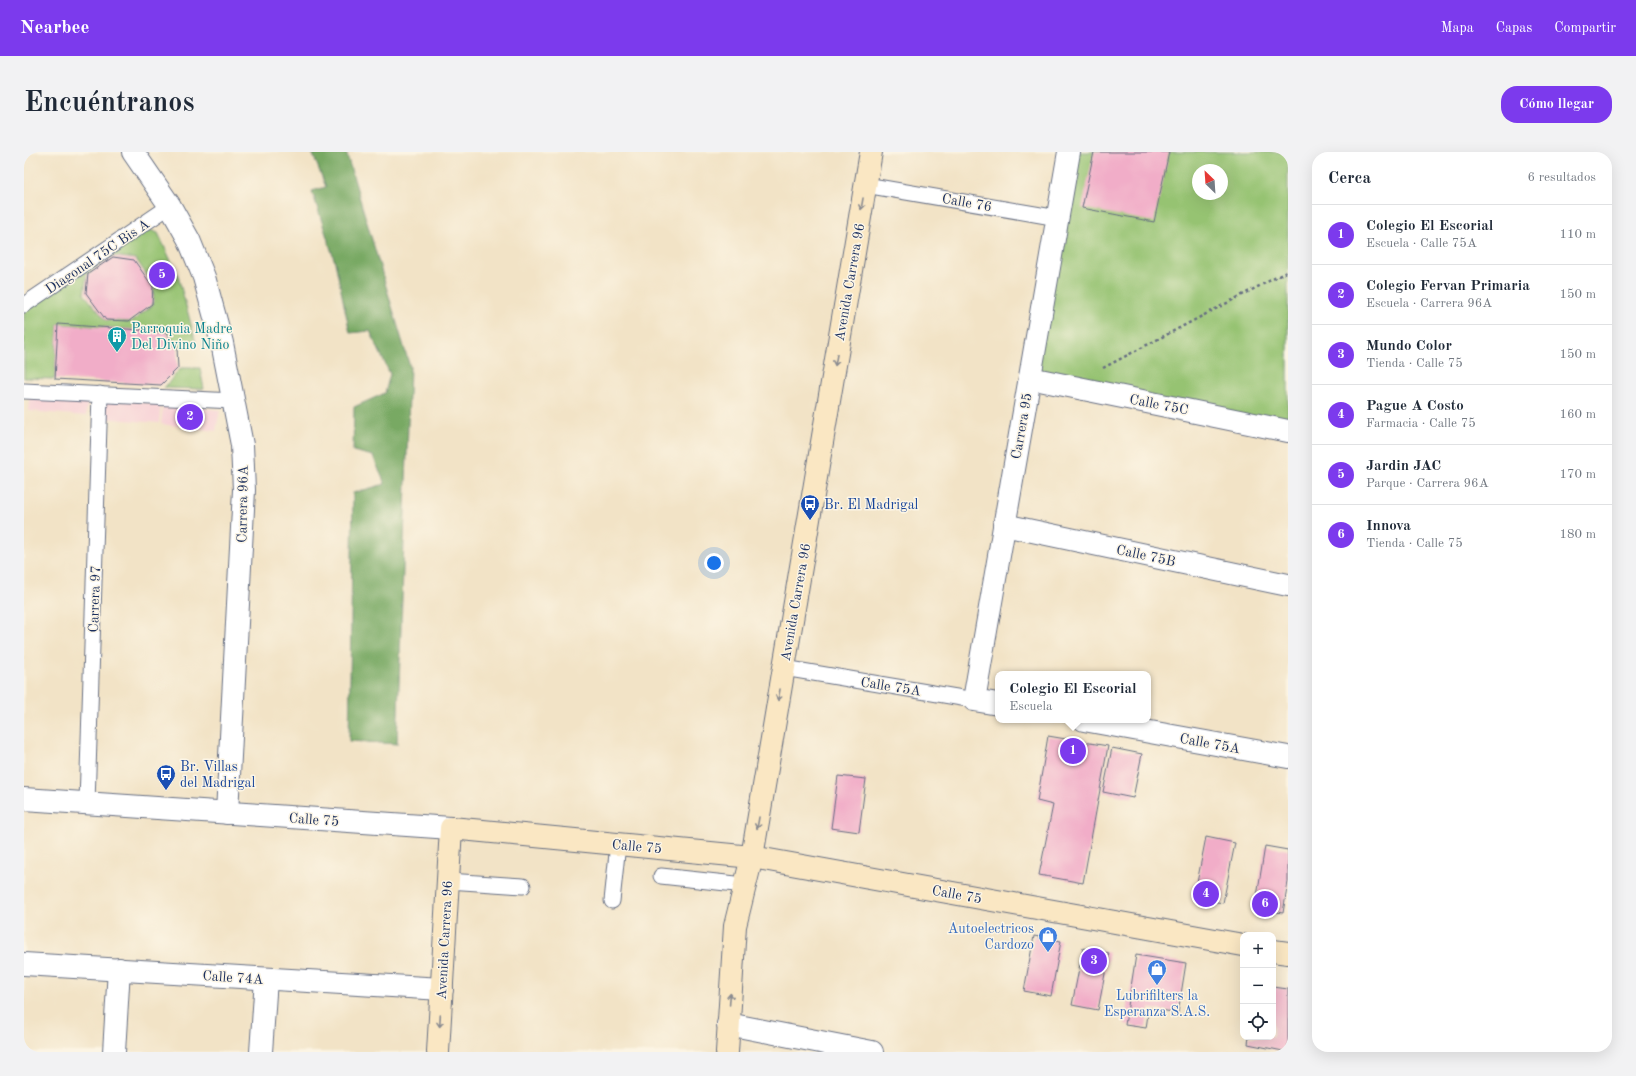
<!DOCTYPE html>
<html lang="es">
<meta charset="utf-8">
<style>
body{margin:0;font-family:"Old Standard TT",serif;background:#f2f2f3;color:#1f2937}
.controls{position:absolute;right:12px;bottom:12px;display:grid;overflow:hidden;border-radius:8px;box-shadow:0 4px 16px #0002}
.controls button{width:36px;height:36px;display:grid;place-items:center;padding:0;border:0;border-bottom:1px solid #e0e1e3;background:#fff;color:#1f2937;font:20px sans-serif}
.compass{position:absolute;left:1168px;top:12px;width:36px;height:36px;border-radius:50%;background:#fff;box-shadow:0 4px 16px #0002;rotate:335deg}
.you{position:absolute;left:690px;top:411px;width:14px;height:14px;margin:-10px;border:3px solid #fff;border-radius:50%;background:#1a73e8;box-shadow:0 0 0 6px #1a73e833}
.badge{display:grid;place-items:center;width:26px;height:26px;border-radius:50%;background:#7c3aed;color:#fff;font-size:13px;font-weight:700}
.pin{position:absolute;translate:-50% -50%;border:2px solid #fff;box-shadow:0 1px 4px #0006}
.popup{position:absolute;left:971px;top:519px;width:156px;height:52px;box-sizing:border-box;display:grid;place-content:center;border-radius:8px;background:#fff;filter:drop-shadow(0 1px 3px #0005);font-size:13px;white-space:nowrap;color:#747a83}
.popup b{font-size:15px;color:#1f2937}
.popup::after{content:'';position:absolute;left:50%;top:100%;margin-left:-8px;border:8px solid transparent;border-top-color:#fff}
.list{margin:0;padding:0;list-style:none}
h2{display:flex;justify-content:space-between;align-items:center;height:52px;margin:0;padding:0 16px;font-size:17px}
h2 small{font-size:13px;font-weight:400;color:#747a83}
.list li{display:grid;grid-template-columns:26px 1fr auto;gap:12px;align-items:center;box-sizing:border-box;height:60px;padding:0 16px;border-top:1px solid #e0e1e3}
.list b{display:block;font-size:15px;white-space:nowrap}
.list p{margin:0;font-size:13px;white-space:nowrap;color:#747a83}
.list em{font-size:13px;font-style:normal;color:#747a83}
.icon{flex:none;width:22px;height:22px;fill:none;stroke:currentColor;stroke-width:2;stroke-linecap:round;stroke-linejoin:round}
.map{position:relative;flex:none;width:1264px;height:900px;overflow:hidden;border-radius:16px}
header{display:flex;align-items:center;gap:24px;box-sizing:border-box;height:56px;padding:0 20px;background:#7c3aed;color:#fff}
header strong{font-size:19px}
nav{display:flex;gap:22px;margin-inline-start:auto;font-size:14px}
.intro{display:flex;align-items:center;justify-content:space-between;box-sizing:border-box;height:96px;padding:0 24px}
h1{margin:0;font-size:28px}
.button{padding:10px 18px;border-radius:16px;background:#7c3aed;color:#fff;font-size:14px;font-weight:700}
main{display:flex;gap:24px;padding:0 24px}
aside{flex:1;background:#fff;border-radius:16px;box-shadow:0 4px 16px #0002}
.map>svg:first-child{display:block}
.built{fill:#f7cfd5}
.green{fill:#96c372;stroke:#587968;fill-rule:evenodd}
.forest{fill:#78a964;stroke:#4a6c61}
.building{fill:#f1adc8}
.lines{fill:none;stroke-linecap:round;stroke-linejoin:round}
.service-casing{stroke:#666e82;stroke-width:17}
.minor-casing{stroke:#666e82;stroke-width:24}
.tertiary-casing{stroke:#666e82;stroke-width:24}
.secondary-casing{stroke:#666e82;stroke-width:24}
.path{stroke:#666e82;stroke-width:2.5;stroke-dasharray:3 3;stroke-linecap:butt}
.service{stroke:#fff;stroke-width:15}
.minor{stroke:#fff;stroke-width:22}
.tertiary{stroke:#fff;stroke-width:22}
.secondary{stroke:#fae7c3;stroke-width:22}
.oneway{stroke:#8a8b90}
.labels{text-anchor:middle;stroke-width:3;stroke-linejoin:round;paint-order:stroke}
.street-label{font-size:14px;fill:#1b2f5e;stroke:#fcf5e5}
.culture-label{font-size:14px;fill:#0d838f;stroke:#fcf5e5;text-anchor:start}
.transit-label{font-size:14px;fill:#164399;stroke:#fcf5e5;text-anchor:start}
.shop-label{font-size:14px;fill:#366cbe;stroke:#fcf5e5;text-anchor:end}
</style>
<header>
<strong>Nearbee</strong>
<nav><a>Mapa</a><a>Capas</a><a>Compartir</a></nav>
</header>
<div class="intro"><h1>Encuéntranos</h1><a class="button">Cómo llegar</a></div>
<main>
<div class="map">
<svg width="1264" height="900" viewBox="0 0 1264 900">
<rect width="100%" height="100%" fill="#fcf5e5"/>
<filter id="ink" filterUnits="userSpaceOnUse"><feTurbulence type="fractalNoise" baseFrequency=".025" numOctaves="2"/><feDisplacementMap in="SourceGraphic" scale="8" xChannelSelector="R" yChannelSelector="G"/><feConvolveMatrix kernelMatrix="1 2 1 2 8 2 1 2 1" color-interpolation-filters="sRGB"/></filter>
<filter id="wash" filterUnits="userSpaceOnUse"><feTurbulence type="fractalNoise" baseFrequency=".012" numOctaves="4" result="noise"/><feDisplacementMap in="SourceGraphic" scale="16" xChannelSelector="R" yChannelSelector="G"/><feGaussianBlur stdDeviation="0.9" result="paint"/><feColorMatrix in="noise" values="0 0 0 0 0 0 0 0 0 0 0 0 0 0 0 0 0 1.4 0 .05"/><feComposite in="paint" operator="in"/></filter>
<g filter="url(#wash)">
<rect width="100%" height="100%" fill="#f2e3c6"/>
<g class="built">
<path d="M7,239L64,245L62,264L5,259Z"/>
<path d="M80,247L137,252L135,271L78,266Z"/>
<path d="M139,252L196,258L192,279L137,272Z"/>
</g>
<g class="green">
<path d="M1045,0H1264V279L1006,226ZM1174,18H1198V42H1174Z"/>
<path d="M121,76L134,81L154,124L172,191L153,196L142,180L34,172L31,227L0,226V160ZM89,104L112,107L130,134L129,153L107,170L82,168L60,142L63,122Z"/>
<path d="M157,216H176L180,237L140,236Z"/>
</g>
<path class="forest" d="M288,0H322L386,215L373,592L325,589L329,341L361,332L349,304L329,299L330,255L361,241L366,222L346,179L326,181L311,110L288,39L302,35Z"/>
<g id="blocks">
<g class="building">
<path d="M1070,0H1145L1130,70L1058,56Z"/>
<path d="M89,105L110,108L129,135L128,152L105,169L82,168L62,141L64,122Z"/>
<path d="M34,172L143,180L153,196L154,216L137,233L31,227Z"/>
<path d="M1024,584L1084,594L1059,731L1015,723L1029,653L1013,649Z"/>
<path d="M1088,596L1118,602L1109,646L1079,640Z"/>
<path d="M814,624L842,627L835,680L807,676Z"/>
<path d="M1182,685L1211,691L1199,751L1170,746Z"/>
<path d="M1241,694L1264,698V730L1259,761L1231,757Z"/>
<path d="M1010,784L1037,789L1027,844L1000,839Z"/>
<path d="M1059,796L1085,801L1074,858L1048,853Z"/>
<path d="M1112,803L1162,811L1154,861L1125,856L1122,876L1101,873Z"/>
<path d="M1249,835L1264,837V900L1224,892L1225,885H1249Z"/>
</g>
</g>
</g>
<g filter="url(#ink)">
<use href="#blocks" fill-opacity="0" stroke="#666e82" stroke-width="1"/>
<g class="lines">
<g class="service-casing">
<g id="service">
<path d="M853,35L1034,66"/>
<path d="M0,153L146,54"/>
<path d="M0,239L210,249"/>
<path d="M760,516L950,548"/>
<path d="M63,651L76,242"/>
<path d="M637,724L721,733"/>
<path d="M424,729L499,734"/>
<path d="M588,749L594,692"/>
</g>
</g>
<g class="minor-casing">
<g id="minor">
<path d="M1006,226L1264,279"/>
<path d="M980,373L1264,433"/>
<path d="M974,552L950,548L1045,0"/>
<path d="M1060,568L1264,605"/>
<path d="M0,812L418,837"/>
<path d="M704,872L848,900"/>
<path d="M90,900L95,817"/>
<path d="M237,900L242,827"/>
</g>
</g>
<g class="tertiary-casing">
<g id="tertiary">
<path d="M109,0L146,54L165,88L180,125L198,191L218,293L220,338L203,661"/>
<path d="M0,647L427,676"/>
</g>
</g>
<g class="secondary-casing">
<g id="secondary">
<path d="M1249,799L1264,801"/>
<path d="M414,900L427,676L728,705L1219,793"/>
<path d="M703,900L711,774L728,705L847,0"/>
</g>
</g>
<path class="path" d="M1079,216L1264,119"/>
<use href="#service" class="service"/>
<use href="#minor" class="minor"/>
<use href="#tertiary" class="tertiary"/>
<use href="#secondary" class="secondary"/>
</g>
<defs><path id="oneway-shaft" d="M-6 0H5M1.5-3L5.5 0L1.5 3" fill="none" stroke-width="1.6" stroke-linecap="round" stroke-linejoin="round"/></defs>
<g class="oneway">
<use href="#oneway-shaft" transform="translate(838 52) rotate(100)"/>
<use href="#oneway-shaft" transform="translate(812 208) rotate(100)"/>
<use href="#oneway-shaft" transform="translate(755 543) rotate(100)"/>
<use href="#oneway-shaft" transform="translate(734 671) rotate(100)"/>
<use href="#oneway-shaft" transform="translate(706 847) rotate(-86)"/>
<use href="#oneway-shaft" transform="translate(416 869) rotate(93)"/>
</g>
</g>
<defs>
<g id="building-pin" transform="scale(1)"><path d="M0 17L-7.5 6A9.5 9.5 0 1 1 7.5 6Z" fill="#0f9aa8" stroke="#fcf5e5"/><path d="M-4-6H4V6H1V3H-1V6H-4ZM-2.5-4.3h1.7v1.8h-1.7ZM.8-4.3h1.7v1.8H.8ZM-2.5-1h1.7V.8h-1.7ZM.8-1h1.7V.8H.8Z" fill="#fff"/></g>
<g id="bus-pin" transform="scale(1)"><path d="M0 17L-7.5 6A9.5 9.5 0 1 1 7.5 6Z" fill="#1a4fb4" stroke="#fcf5e5"/><path d="M-5-6H5V4H4V6H2V4H-2V6H-4V4H-5ZM-3.5-4V0h7V-4ZM-3.5 1.2v1.5H-2V1.2ZM2 1.2v1.5H3.5V1.2Z" fill="#fff"/></g>
<g id="shop-pin" transform="scale(1)"><path d="M0 17L-7.5 6A9.5 9.5 0 1 1 7.5 6Z" fill="#3f7fe0" stroke="#fcf5e5"/><path d="M-5-2.5h2.3a2.7 3.5 0 0 1 5.4 0H5L5.5 6h-11ZM-1.5-2.5h3a1.5 2.3 0 0 0-3 0Z" fill="#fff"/></g>
</defs>
<g fill-rule="evenodd">
<use href="#building-pin" x="93" y="184"/>
<use href="#bus-pin" x="786" y="352"/>
<use href="#bus-pin" x="142" y="622"/>
<use href="#shop-pin" x="1024" y="784"/>
<use href="#shop-pin" x="1133" y="817"/>
</g>
<g class="labels">
<g class="street-label">
<text transform="translate(943 50) rotate(10)" y="5">Calle 76</text>
<text transform="translate(73 104) rotate(-34)" y="5">Diagonal 75C Bis A</text>
<text transform="translate(825 130) rotate(-80)" y="5">Avenida Carrera 96</text>
<text transform="translate(1135 252) rotate(11)" y="5">Calle 75C</text>
<text transform="translate(997 274) rotate(-80)" y="5">Carrera 95</text>
<text transform="translate(218 352) rotate(-89)" y="5">Carrera 96A</text>
<text transform="translate(1122 403) rotate(12)" y="5">Calle 75B</text>
<text transform="translate(70 447) rotate(-88)" y="5">Carrera 97</text>
<text transform="translate(771 450) rotate(-80)" y="5">Avenida Carrera 96</text>
<text transform="translate(867 534) rotate(9)" y="5">Calle 75A</text>
<text transform="translate(1186 591) rotate(10)" y="5">Calle 75A</text>
<text transform="translate(290 667) rotate(4)" y="5">Calle 75</text>
<text transform="translate(613 694) rotate(5)" y="5">Calle 75</text>
<text transform="translate(933 742) rotate(10)" y="5">Calle 75</text>
<text transform="translate(420 788) rotate(-87)" y="5">Avenida Carrera 96</text>
<text transform="translate(209 825) rotate(4)" y="5">Calle 74A</text>
</g>
<g class="culture-label">
<text x="107" y="181">Parroquia Madre<tspan x="107" dy="16">Del Divino Niño</tspan></text>
</g>
<g class="transit-label">
<text x="800" y="357">Br. El Madrigal</text>
<text x="156" y="619">Br. Villas<tspan x="156" dy="16">del Madrigal</tspan></text>
</g>
<g class="shop-label">
<text x="1010" y="781">Autoelectricos<tspan x="1010" dy="16">Cardozo</tspan></text>
<text x="1133" y="848" text-anchor="middle">Lubrifilters la<tspan x="1133" dy="16">Esperanza S.A.S.</tspan></text>
</g>
</g>
</svg>
<div class="controls">
<button>+</button>
<button>−</button>
<button><svg class="icon" aria-label="locate" viewBox="0 0 24 24"><circle cx="12" cy="12" r="6"/><path d="M12 2v4M12 18v4M2 12h4M18 12h4"/></svg></button>
</div>
<svg class="compass" viewBox="-18 -18 36 36"><path d="M0-13l5 13h-10z" fill="#e53935"/><path d="M0 13l5-13h-10z" fill="#747a83"/></svg>
<div class="you"></div>
<div class="pin badge" style="left:1049px;top:599px">1</div>
<div class="popup"><b>Colegio El Escorial</b>Escuela</div>
<div class="pin badge" style="left:166px;top:265px">2</div>
<div class="pin badge" style="left:1070px;top:809px">3</div>
<div class="pin badge" style="left:1182px;top:742px">4</div>
<div class="pin badge" style="left:138px;top:123px">5</div>
<div class="pin badge" style="left:1241px;top:752px">6</div>
</div>
<aside>
<h2>Cerca<small>6 resultados</small></h2>
<ul class="list">
<li><span class="badge">1</span><div><b>Colegio El Escorial</b><p>Escuela · Calle 75A</p></div><em>110 m</em></li>
<li><span class="badge">2</span><div><b>Colegio Fervan Primaria</b><p>Escuela · Carrera 96A</p></div><em>150 m</em></li>
<li><span class="badge">3</span><div><b>Mundo Color</b><p>Tienda · Calle 75</p></div><em>150 m</em></li>
<li><span class="badge">4</span><div><b>Pague A Costo</b><p>Farmacia · Calle 75</p></div><em>160 m</em></li>
<li><span class="badge">5</span><div><b>Jardin JAC</b><p>Parque · Carrera 96A</p></div><em>170 m</em></li>
<li><span class="badge">6</span><div><b>Innova</b><p>Tienda · Calle 75</p></div><em>180 m</em></li>
</ul>
</aside>
</main>
